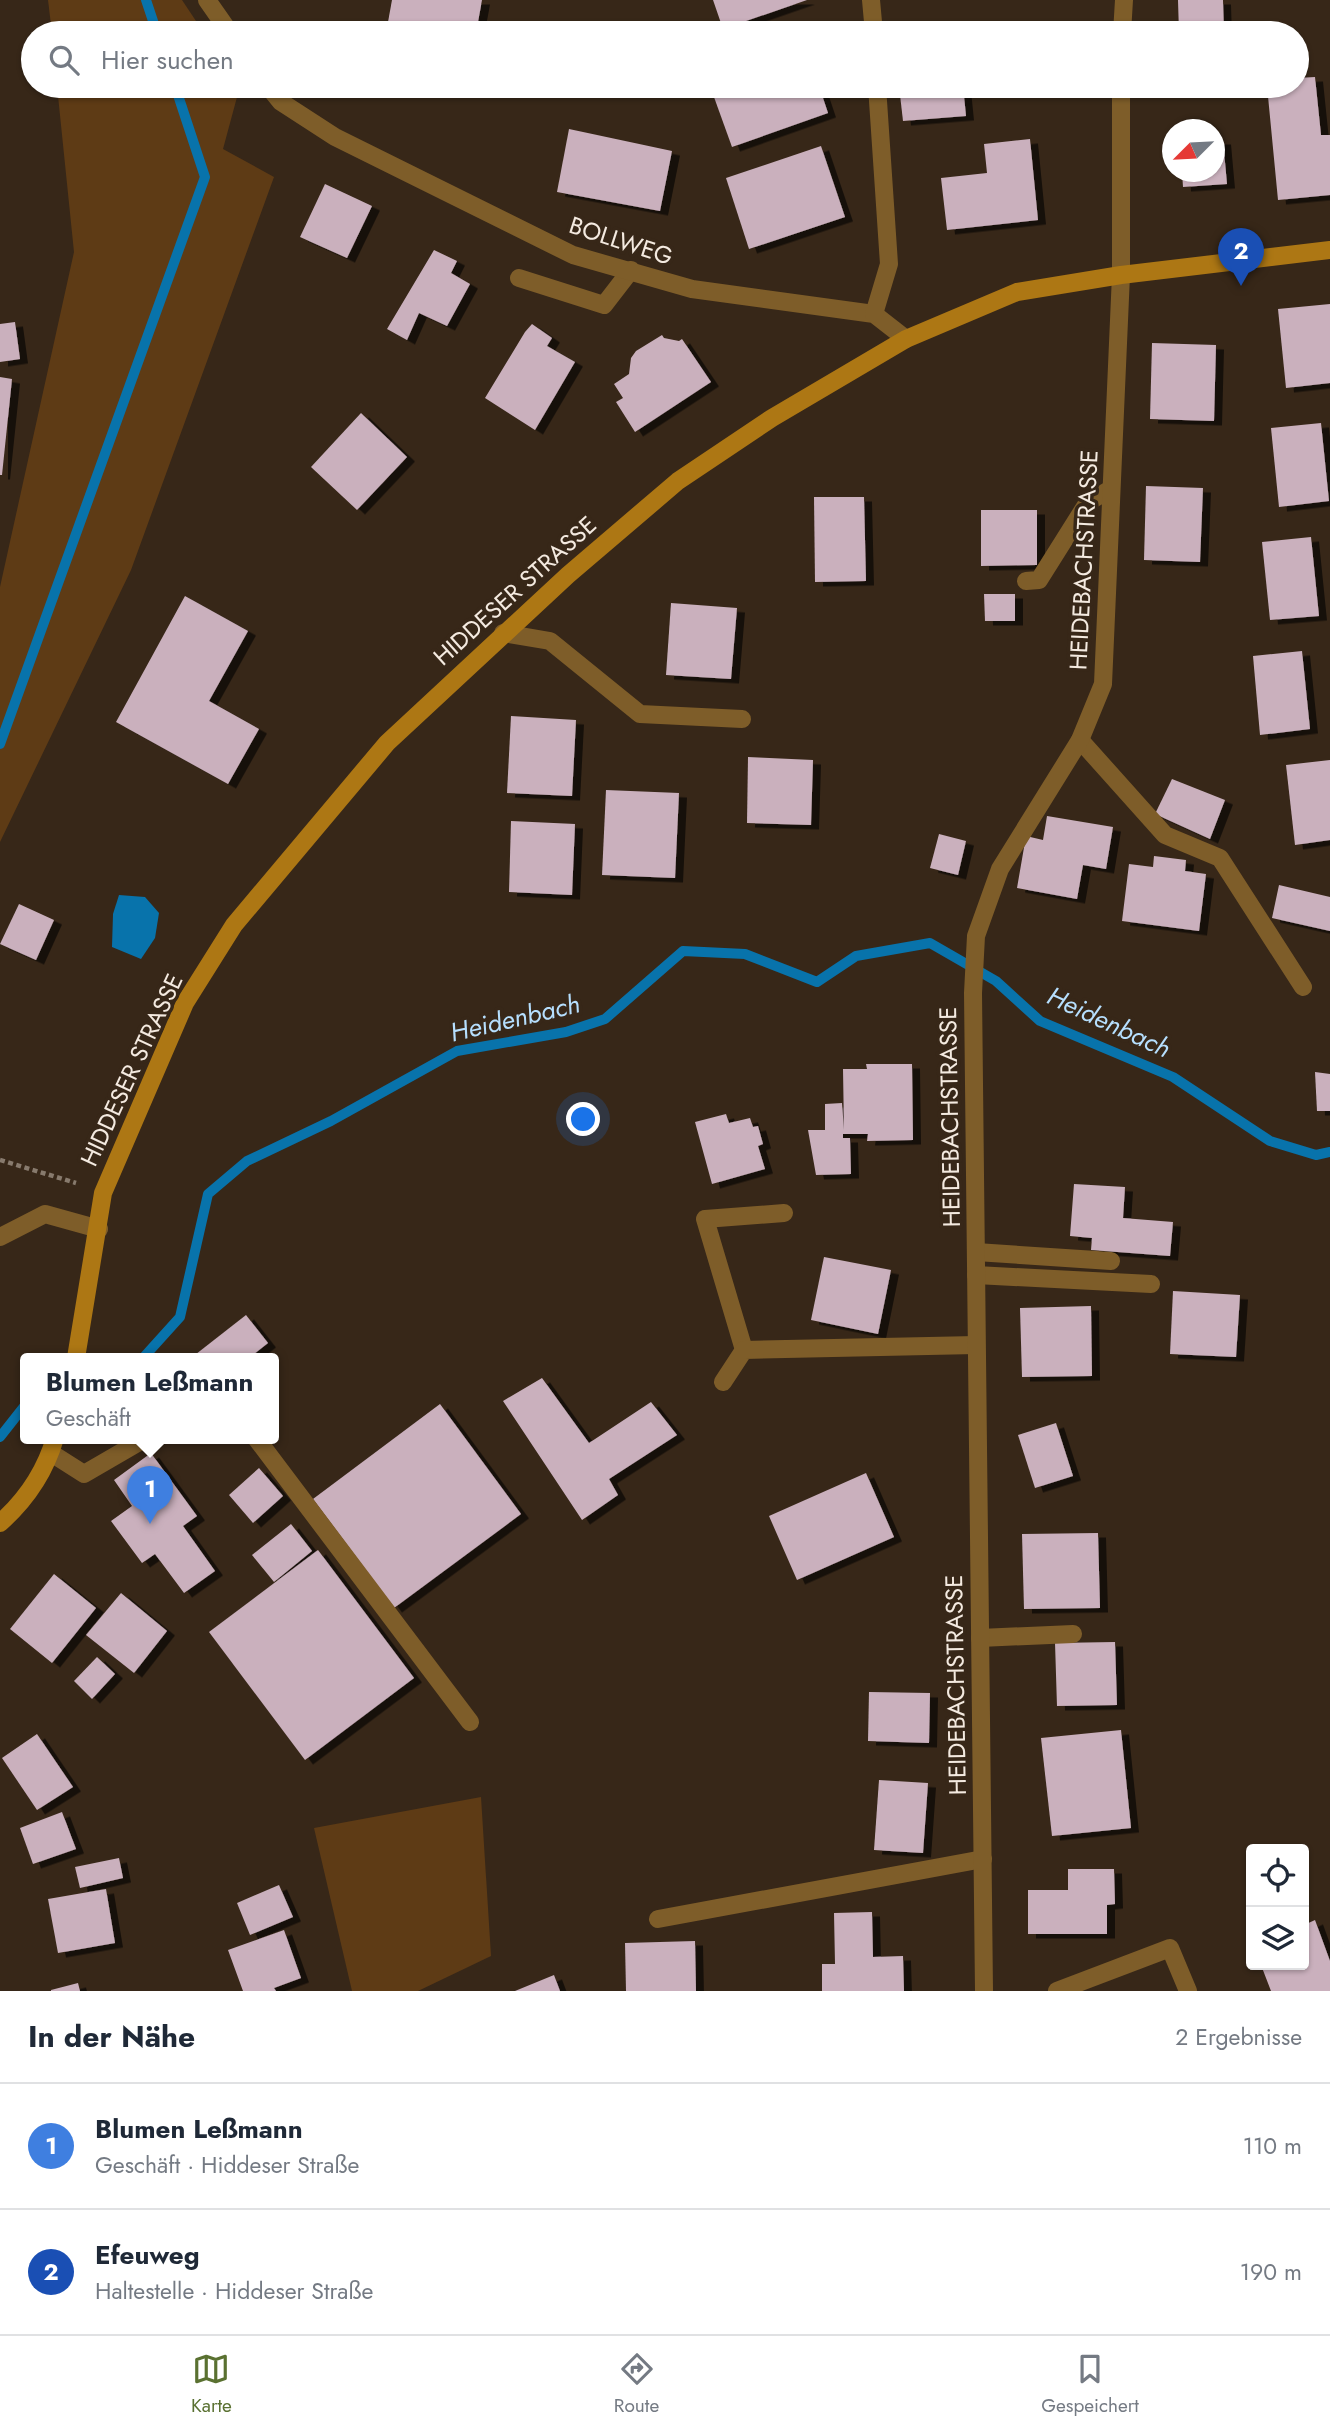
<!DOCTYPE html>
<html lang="de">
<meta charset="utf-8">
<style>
body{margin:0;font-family:Jost,sans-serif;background:#f6f6f7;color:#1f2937}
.controls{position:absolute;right:21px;bottom:21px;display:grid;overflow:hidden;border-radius:7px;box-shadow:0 2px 5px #0004}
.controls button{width:63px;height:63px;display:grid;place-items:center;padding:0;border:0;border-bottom:2px solid #e0e1e3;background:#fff;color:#1f2937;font:35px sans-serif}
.compass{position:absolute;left:1162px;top:119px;width:63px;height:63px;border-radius:50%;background:#fff;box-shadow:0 2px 5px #0004;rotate:246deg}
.you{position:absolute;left:584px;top:1120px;width:24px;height:24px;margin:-18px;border:5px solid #fff;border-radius:50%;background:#1a73e8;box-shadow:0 0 0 10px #1a73e833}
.badge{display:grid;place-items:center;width:46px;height:46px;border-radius:50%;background:#5a7131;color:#fff;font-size:23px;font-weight:700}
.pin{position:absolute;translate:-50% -58px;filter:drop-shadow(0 2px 4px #0008)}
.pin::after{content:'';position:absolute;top:37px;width:24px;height:21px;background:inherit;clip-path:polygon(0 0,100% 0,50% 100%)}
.popup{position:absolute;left:20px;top:1353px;width:259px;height:91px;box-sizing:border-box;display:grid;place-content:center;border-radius:7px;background:#fff;filter:drop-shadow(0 2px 5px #0005);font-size:23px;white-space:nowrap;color:#747a83}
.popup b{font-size:26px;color:#1f2937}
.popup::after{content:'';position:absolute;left:50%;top:100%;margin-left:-14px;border:14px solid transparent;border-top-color:#fff}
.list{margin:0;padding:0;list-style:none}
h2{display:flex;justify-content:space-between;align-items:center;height:91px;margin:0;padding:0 28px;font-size:30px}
h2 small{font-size:23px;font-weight:400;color:#747a83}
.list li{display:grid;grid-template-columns:46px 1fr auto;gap:21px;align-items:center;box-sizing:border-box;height:126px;padding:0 28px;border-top:2px solid #e0e1e3}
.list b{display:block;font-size:26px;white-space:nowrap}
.list p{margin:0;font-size:23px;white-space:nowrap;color:#747a83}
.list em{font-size:23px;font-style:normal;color:#747a83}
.icon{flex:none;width:38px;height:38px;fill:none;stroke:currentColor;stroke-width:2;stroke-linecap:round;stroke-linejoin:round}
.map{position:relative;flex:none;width:1330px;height:1991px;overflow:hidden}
.search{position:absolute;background:#fff;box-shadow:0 2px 5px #0004;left:21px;right:21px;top:21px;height:77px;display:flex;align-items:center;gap:18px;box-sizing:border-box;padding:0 24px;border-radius:38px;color:#747a83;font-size:26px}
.sheet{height:343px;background:#fff}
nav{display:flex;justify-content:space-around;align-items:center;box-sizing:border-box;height:98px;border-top:2px solid #e0e1e3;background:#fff;font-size:19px;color:#747a83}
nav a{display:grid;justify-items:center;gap:4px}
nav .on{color:#5a7131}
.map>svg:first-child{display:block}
.green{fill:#5e3b15}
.water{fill:#0873ab}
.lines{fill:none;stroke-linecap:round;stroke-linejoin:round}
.stream{stroke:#0873ab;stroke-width:10}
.building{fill:#cab0bd;filter:url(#shadow)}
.path{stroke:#877a6d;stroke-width:4.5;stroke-dasharray:5 3.5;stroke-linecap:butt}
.lane{stroke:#7e5d29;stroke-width:18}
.street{stroke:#7e5d29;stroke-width:18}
.secondary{stroke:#ad7714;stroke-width:18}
.labels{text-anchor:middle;stroke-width:7;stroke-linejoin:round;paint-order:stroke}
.street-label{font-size:24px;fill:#f4eae0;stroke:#372718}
.water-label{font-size:26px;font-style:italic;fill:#b6dffe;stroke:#372718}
</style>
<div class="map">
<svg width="1330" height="1991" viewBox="0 0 1330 1991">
<defs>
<filter id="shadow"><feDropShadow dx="8" dy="4.5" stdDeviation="0" flood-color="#0009"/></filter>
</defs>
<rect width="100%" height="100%" fill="#372718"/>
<g class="green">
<path d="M48,0H182L204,33H52Z"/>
<path d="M57,86H240L223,149L274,177L131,570L0,842V587L74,252Z"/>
<path d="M481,1797L491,1956L418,1991H352L314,1828Z"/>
</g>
<path class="water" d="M119,895L145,897L159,913L155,938L141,959L112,947L113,914Z"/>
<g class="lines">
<g class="stream">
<path d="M146,0L157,33"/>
<path d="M0,744L205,177L175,86"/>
<path d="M143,1358L180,1317L208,1194L247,1161L331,1121L457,1051L566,1032L605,1019L683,951L745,954L817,982L856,956L930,943L996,981L1040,1021L1173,1077L1270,1141L1316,1155L1330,1152"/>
<path d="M0,1437L26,1404"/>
</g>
</g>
<g class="building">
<path d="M392,0H482L476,33H386Z"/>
<path d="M713,0H807L723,29Z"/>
<path d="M1178,0H1223L1224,33H1179Z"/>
<path d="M1315,77L1321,135H1330V195L1278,200L1267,86H1297V78Z"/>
<path d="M710,86H819L828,113L732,147Z"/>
<path d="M899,86H963L966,116L903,121Z"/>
<path d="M569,129L672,151L660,211L557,192Z"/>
<path d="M1030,139L1038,220L947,230L941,178L987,173L984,144Z"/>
<path d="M1214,140H1223L1227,184L1183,187L1182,172H1214Z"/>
<path d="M821,146L845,217L749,249L726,178Z"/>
<path d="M325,184L372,206L347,258L300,237Z"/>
<path d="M434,250L457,261L451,273L470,284L447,326L419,313L407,340L387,329Z"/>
<path d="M1330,304V383L1286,388L1278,309Z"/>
<path d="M15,322L20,359L0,362V324Z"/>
<path d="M532,324L552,338L547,346L575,362L535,430L485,398L525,332Z"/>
<path d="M662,335L664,338L679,341L682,339L711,382L635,432L616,402L623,398L614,384L629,374L631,358L636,351Z"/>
<path d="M1152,343L1216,345L1214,421L1150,419Z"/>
<path d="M0,377L12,379L2,475H0Z"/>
<path d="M361,413L407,457L357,510L311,467Z"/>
<path d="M1321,423L1329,501L1279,507L1271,428Z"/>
<path d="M1146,486L1203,488L1200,562L1144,560Z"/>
<path d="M814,497H864L866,581L815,582Z"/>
<path d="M981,510H1037V565L981,566Z"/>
<path d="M1311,537L1319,616L1270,620L1262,542Z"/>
<path d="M984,594H1015V621H985Z"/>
<path d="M185,596L248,631L209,701L259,729L228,784L116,722Z"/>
<path d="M671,603L737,608L731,679L666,675Z"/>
<path d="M1302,651L1310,729L1260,735L1253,656Z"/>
<path d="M511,716L576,720L572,796L507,793Z"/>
<path d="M748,757L813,760L811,825L747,823Z"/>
<path d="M1330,760V840L1295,845L1286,765Z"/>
<path d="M1172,779L1225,800L1210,839L1155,814Z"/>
<path d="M606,790L679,793L675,878L602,875Z"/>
<path d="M1047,816L1113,827L1106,869L1083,865L1077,899L1017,888L1026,836L1043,840Z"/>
<path d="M511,821L575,824L572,895L509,892Z"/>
<path d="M939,834L966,841L958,875L930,868Z"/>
<path d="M1154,856L1186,860L1185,871L1206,874L1199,931L1122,921L1129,864L1153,867Z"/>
<path d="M1279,885L1330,897V931L1272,918Z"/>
<path d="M19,904L54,920L36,960L0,944Z"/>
<path d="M866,1064H912L913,1140L867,1141L868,1134H843V1138H850L851,1174L816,1175L808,1130H825V1104L842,1103L844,1130L843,1069H867Z"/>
<path d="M1315,1072L1330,1074V1111H1317Z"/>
<path d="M726,1114L729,1123L750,1118L753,1127L758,1126L763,1144L758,1146L765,1169L712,1184L695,1122Z"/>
<path d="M1074,1184L1125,1187L1123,1218L1173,1222L1170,1256L1091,1250L1092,1238L1070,1236Z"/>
<path d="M824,1257L891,1270L878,1334L811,1320Z"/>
<path d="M1173,1291L1240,1295L1236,1357L1170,1354Z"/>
<path d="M1091,1306L1092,1376L1022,1377L1020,1308Z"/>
<path d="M246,1315L268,1343L249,1358H191Z"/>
<path d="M542,1378L589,1443L651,1402L677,1435L609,1479L618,1495L582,1520L503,1401Z"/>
<path d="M440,1404L521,1514L394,1608L313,1499Z"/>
<path d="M1056,1423L1073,1476L1035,1488L1018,1435Z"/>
<path d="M151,1453L197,1516L183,1526L215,1571L184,1593L155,1554L142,1563L111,1521L132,1506L114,1480Z"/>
<path d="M259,1468L283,1496L253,1523L229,1495Z"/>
<path d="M866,1473L894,1537L797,1580L769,1516Z"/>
<path d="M291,1524L312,1551L274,1582L252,1555Z"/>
<path d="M1098,1533L1100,1608L1024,1609L1022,1534Z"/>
<path d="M318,1550L414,1678L305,1760L209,1632Z"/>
<path d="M54,1574L96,1608L52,1663L10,1629Z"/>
<path d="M121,1593L167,1631L134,1673L86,1635Z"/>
<path d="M1115,1642L1117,1705L1057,1706L1055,1643Z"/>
<path d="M97,1657L115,1674L92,1699L74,1681Z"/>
<path d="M869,1692L930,1693L929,1743L868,1741Z"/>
<path d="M1121,1730L1131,1828L1052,1836L1041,1738Z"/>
<path d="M37,1734L73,1787L37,1810L2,1758Z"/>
<path d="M879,1780L928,1783L923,1853L874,1850Z"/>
<path d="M62,1812L76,1849L33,1864L20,1828Z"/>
<path d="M119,1858L123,1878L80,1888L75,1867Z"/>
<path d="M1068,1869H1114L1115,1904L1107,1905V1934H1028V1890H1068Z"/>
<path d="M279,1885L293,1917L250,1935L237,1903Z"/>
<path d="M106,1889L115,1943L58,1953L48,1899Z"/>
<path d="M872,1912L873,1957L903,1956L904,1991H822V1964H835L834,1913Z"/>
<path d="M1315,1920L1330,1961V1991H1271L1261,1965H1304V1925Z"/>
<path d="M284,1930L301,1978L274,1988L276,1991H243L228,1950Z"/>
<path d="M695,1941L696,1991H626L625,1943Z"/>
<path d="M554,1975L560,1991H515Z"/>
<path d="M78,1983L80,1991H51V1990Z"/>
</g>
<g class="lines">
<path class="path" d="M0,1160L76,1183"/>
<g class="lane">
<path d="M519,278L604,305L631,270"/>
<path d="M1026,581L1039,580L1088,502L1111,489"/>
<path d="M503,633L550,641L640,714L742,719"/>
<path d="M1080,740L1165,835L1220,858L1303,987"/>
<path d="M0,1237L45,1214L99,1229"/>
<path d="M976,1252L1111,1261"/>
<path d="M976,1275L1151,1284"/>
<path d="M744,1350L705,1219L784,1213"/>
<path d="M723,1382L744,1350L976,1345"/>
<path d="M256,1438L470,1722"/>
<path d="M51,1453L84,1474L146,1438"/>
<path d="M980,1638L1073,1634"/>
<path d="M658,1919L983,1859"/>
</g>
<g class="street">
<path d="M207,0L230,33"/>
<path d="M871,0L874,33"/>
<path d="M1122,33L1124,0"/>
<path d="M268,86L281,102L335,137L573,255L692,289L874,314L906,339"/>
<path d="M874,314L889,264L877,86"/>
<path d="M984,1991L973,993L976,936L1000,869L1080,740L1103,684L1121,275V86"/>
<path d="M1057,1991L1170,1948L1188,1991"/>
</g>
<g class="secondary">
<path d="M76,1358L103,1193L185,1003L234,925L387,743L568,575L678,481L772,418L906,339L1017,292L1121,275L1330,250"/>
<path d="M0,1523C26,1500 45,1472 55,1438"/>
</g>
</g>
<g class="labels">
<g class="street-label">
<text transform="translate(621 241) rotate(18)" y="8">BOLLWEG</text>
<text transform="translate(1084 560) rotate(-87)" y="8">HEIDEBACHSTRASSE</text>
<text transform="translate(515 591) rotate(-42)" y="8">HIDDESER STRASSE</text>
<text transform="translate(132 1070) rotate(-65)" y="8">HIDDESER STRASSE</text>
<text transform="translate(950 1117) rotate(-91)" y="8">HEIDEBACHSTRASSE</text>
<text transform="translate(956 1685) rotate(-91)" y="8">HEIDEBACHSTRASSE</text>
</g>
<g class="water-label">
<text transform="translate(515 1018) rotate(-13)" y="9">Heidenbach</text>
<text transform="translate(1109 1022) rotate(25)" y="9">Heidenbach</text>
</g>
</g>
</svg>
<div class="controls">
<button><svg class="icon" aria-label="locate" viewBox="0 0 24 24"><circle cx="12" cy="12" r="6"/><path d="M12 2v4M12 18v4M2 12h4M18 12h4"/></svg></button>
<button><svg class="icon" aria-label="layers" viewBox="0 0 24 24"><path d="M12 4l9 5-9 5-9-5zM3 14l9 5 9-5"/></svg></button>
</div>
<svg class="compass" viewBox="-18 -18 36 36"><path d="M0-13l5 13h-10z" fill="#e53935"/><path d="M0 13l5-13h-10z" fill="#747a83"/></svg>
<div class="you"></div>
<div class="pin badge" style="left:150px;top:1524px;background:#3f7fe0">1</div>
<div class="popup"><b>Blumen Leßmann</b>Geschäft</div>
<div class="pin badge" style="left:1241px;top:286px;background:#1a4fb4">2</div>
<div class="search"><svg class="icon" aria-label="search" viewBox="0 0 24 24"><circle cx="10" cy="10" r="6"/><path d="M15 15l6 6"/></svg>Hier suchen</div>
</div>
<section class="sheet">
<h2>In der Nähe<small>2 Ergebnisse</small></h2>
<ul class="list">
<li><span class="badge" style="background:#3f7fe0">1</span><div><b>Blumen Leßmann</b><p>Geschäft · Hiddeser Straße</p></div><em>110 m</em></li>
<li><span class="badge" style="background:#1a4fb4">2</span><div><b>Efeuweg</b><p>Haltestelle · Hiddeser Straße</p></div><em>190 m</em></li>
</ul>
</section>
<nav>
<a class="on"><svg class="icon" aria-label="map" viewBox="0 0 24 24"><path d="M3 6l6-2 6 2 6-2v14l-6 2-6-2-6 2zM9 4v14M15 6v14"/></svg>Karte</a>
<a><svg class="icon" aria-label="directions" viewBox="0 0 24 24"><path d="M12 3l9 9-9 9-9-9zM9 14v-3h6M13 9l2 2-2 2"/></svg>Route</a>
<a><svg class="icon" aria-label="saved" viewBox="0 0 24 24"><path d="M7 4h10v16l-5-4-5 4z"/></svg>Gespeichert</a>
</nav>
